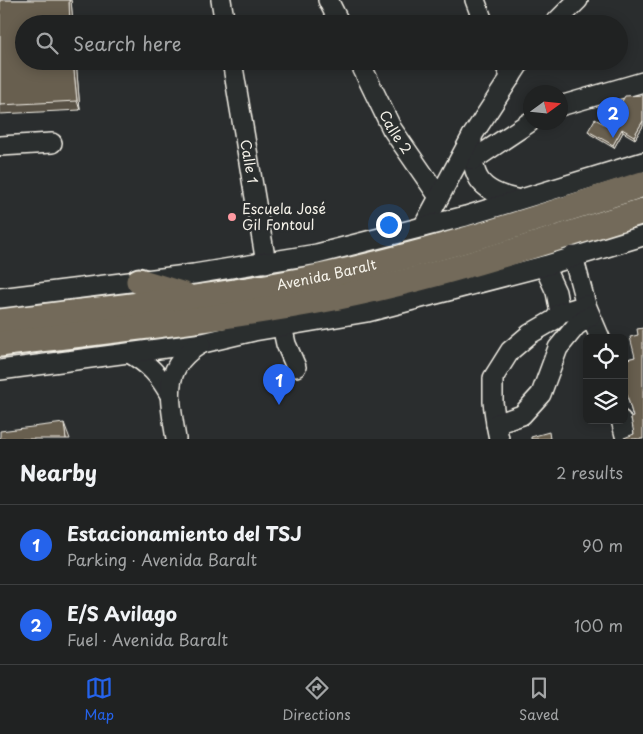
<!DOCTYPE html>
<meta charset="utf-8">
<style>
body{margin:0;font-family:"Playpen Sans",sans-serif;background:#282a2a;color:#f1f3f6}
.controls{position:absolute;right:15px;bottom:15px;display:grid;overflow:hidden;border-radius:8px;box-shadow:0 2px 12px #0003}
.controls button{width:45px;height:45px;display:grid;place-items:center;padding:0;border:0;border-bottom:1px solid #3d3f40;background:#202222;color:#f1f3f6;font:25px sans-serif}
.compass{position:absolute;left:523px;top:85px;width:45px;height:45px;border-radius:50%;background:#202222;box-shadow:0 2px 12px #0003;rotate:75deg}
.you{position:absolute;left:388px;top:224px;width:18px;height:18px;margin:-12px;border:4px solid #fff;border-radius:50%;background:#1a73e8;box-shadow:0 0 0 8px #1a73e833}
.badge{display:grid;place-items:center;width:32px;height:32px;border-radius:50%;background:#2563eb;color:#fff;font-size:16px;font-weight:700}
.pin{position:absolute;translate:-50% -41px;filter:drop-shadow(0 1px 2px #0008)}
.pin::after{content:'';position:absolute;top:26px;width:18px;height:15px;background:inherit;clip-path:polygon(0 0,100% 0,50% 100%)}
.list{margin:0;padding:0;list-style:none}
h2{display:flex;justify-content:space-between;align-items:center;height:65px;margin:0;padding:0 20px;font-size:21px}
h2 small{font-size:16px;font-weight:400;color:#a2a4a5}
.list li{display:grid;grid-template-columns:32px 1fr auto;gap:15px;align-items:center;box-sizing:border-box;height:80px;padding:0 20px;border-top:1px solid #3d3f40}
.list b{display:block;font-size:19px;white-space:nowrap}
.list p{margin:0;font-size:16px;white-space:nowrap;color:#a2a4a5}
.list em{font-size:16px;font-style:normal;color:#a2a4a5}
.icon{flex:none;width:28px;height:28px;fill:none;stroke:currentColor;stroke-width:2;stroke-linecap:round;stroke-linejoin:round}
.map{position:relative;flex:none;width:643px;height:439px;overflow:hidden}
.search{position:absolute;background:#202222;box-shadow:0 2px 12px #0003;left:15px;right:15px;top:15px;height:55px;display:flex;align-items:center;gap:12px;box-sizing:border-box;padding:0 18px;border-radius:28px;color:#a2a4a5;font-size:19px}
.sheet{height:225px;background:#202222}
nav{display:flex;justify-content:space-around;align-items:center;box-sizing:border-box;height:70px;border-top:1px solid #3d3f40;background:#202222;font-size:14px;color:#a2a4a5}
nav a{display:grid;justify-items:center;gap:2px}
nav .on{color:#2563eb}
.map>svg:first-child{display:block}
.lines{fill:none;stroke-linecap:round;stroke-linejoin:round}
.minor-casing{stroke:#f4f1e8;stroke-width:22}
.major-casing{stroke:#f4f1e8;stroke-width:29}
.minor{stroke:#2a2d2e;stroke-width:19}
.major{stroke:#736b5a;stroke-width:25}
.wall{fill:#595145;stroke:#f4f1e8}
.shaded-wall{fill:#494238;stroke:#f4f1e8}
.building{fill:#685e50;stroke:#f4f1e8}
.poi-dot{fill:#ff9aa2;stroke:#2a2d2e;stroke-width:2}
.labels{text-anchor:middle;stroke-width:4.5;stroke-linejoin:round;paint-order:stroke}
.street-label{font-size:14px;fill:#f4f1e8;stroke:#2a2d2e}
.poi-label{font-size:14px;fill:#f4f1e8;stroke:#2a2d2e;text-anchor:start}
</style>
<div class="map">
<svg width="643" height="439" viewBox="0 0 643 439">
<rect width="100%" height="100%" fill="#2a2d2e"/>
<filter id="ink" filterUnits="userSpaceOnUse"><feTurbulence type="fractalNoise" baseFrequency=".02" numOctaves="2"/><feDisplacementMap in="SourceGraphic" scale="10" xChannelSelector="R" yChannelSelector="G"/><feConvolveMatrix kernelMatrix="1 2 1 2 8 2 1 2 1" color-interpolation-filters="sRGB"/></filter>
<g filter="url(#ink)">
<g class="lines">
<g class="minor-casing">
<g id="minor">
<path d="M221,0L225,24"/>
<path d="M328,0L340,24"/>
<path d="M475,0L484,24"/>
<path d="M554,24L578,0"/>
<path id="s1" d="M232,61L266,263"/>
<path id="s2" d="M359,61L392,129L439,197"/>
<path d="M503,61L511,77"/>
<path d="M560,106L643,82"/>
<path d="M472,136C471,175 477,191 516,199"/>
<path d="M0,146L52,143"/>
<path d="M473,160L530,122"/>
<path d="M423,227L472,136L521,61"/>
<path d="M573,256L586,305L600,338"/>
<path d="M544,266L556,292L560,313"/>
<path d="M0,298L194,274L317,254L466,216L643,162"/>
<path d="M282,326L286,344L296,367"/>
<path d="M129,353C149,364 159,375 170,395"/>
<path d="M0,370L203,343L254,331L367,312L544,266L643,236"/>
<path d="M621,420L626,439"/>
<path d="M496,424L493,402V378L510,351L530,334L554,320L560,313L586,305"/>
<path d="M176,439C170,399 160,367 201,344"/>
<path d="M499,439L496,424L522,415L541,394L558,348L576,326L590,316"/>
</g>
</g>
<g class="major-casing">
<g id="major">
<path d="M139,281L184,295"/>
<path id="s3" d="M0,322C112,307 227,298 338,273C441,250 542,217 643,184"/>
<path d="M0,344C111,330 224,319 334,298C439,277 541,243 643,211"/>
</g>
</g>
<use href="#minor" class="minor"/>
<use href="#major" class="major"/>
</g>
<g class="wall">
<path d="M0,0H71L80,110L0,114Z"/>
<path d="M643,95V126L635,139L623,132L614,148L590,134L588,131L608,126Z"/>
<path d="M643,328L634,434L633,417L627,395L624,396V360L635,357L638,335Z"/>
</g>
<g class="shaded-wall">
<path d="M69,0H71L73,24H70Z"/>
<path d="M73,61H76L80,110L77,101Z"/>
<path d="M643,121V126L635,139L634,136Z"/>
<path d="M622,129L623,132L614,148L613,145Z"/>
<path d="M64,423L70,439H66Z"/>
</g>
<g class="building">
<path d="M0,0H69L70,24H24V61H73L77,101L0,105Z"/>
<path d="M643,95V121L634,136L622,129L613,145L588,131L595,119L608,126L625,96Z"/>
<path d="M643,328V439H624V438L634,434L631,418L633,417L624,384V360L635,357L630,337L638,335L637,329Z"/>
<path d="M64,423L66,439H0V431Z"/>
<path d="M549,432L550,439H531V437Z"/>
</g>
</g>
<circle class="poi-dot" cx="232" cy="217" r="5"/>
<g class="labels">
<g class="street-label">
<text dy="5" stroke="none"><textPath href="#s2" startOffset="80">Calle 2</textPath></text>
<text dy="5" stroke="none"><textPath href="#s1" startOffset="102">Calle 1</textPath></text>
<text dy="5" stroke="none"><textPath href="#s3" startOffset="330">Avenida Baralt</textPath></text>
</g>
<g class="poi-label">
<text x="242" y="214">Escuela José<tspan x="242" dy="16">Gil Fontoul</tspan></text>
</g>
</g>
</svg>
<div class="controls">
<button><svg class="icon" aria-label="locate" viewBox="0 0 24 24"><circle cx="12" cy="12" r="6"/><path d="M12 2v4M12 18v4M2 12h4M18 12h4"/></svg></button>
<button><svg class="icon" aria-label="layers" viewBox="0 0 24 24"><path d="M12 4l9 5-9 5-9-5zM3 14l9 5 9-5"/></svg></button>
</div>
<svg class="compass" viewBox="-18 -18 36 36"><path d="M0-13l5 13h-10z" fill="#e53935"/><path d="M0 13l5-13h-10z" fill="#a2a4a5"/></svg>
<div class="you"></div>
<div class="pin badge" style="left:279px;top:405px">1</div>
<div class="pin badge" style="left:613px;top:138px">2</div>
<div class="search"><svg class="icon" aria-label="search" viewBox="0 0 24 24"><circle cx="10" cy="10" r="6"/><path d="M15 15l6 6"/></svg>Search here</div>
</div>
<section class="sheet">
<h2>Nearby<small>2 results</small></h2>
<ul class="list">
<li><span class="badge">1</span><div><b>Estacionamiento del TSJ</b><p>Parking · Avenida Baralt</p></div><em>90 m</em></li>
<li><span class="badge">2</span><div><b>E/S Avilago</b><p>Fuel · Avenida Baralt</p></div><em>100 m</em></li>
</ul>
</section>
<nav>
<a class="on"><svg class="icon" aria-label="map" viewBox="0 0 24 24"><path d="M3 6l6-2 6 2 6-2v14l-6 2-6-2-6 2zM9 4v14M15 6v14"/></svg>Map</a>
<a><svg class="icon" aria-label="directions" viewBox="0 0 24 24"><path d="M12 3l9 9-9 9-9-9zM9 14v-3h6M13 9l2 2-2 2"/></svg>Directions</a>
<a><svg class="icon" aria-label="saved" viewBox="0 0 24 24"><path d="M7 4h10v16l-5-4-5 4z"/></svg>Saved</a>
</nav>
